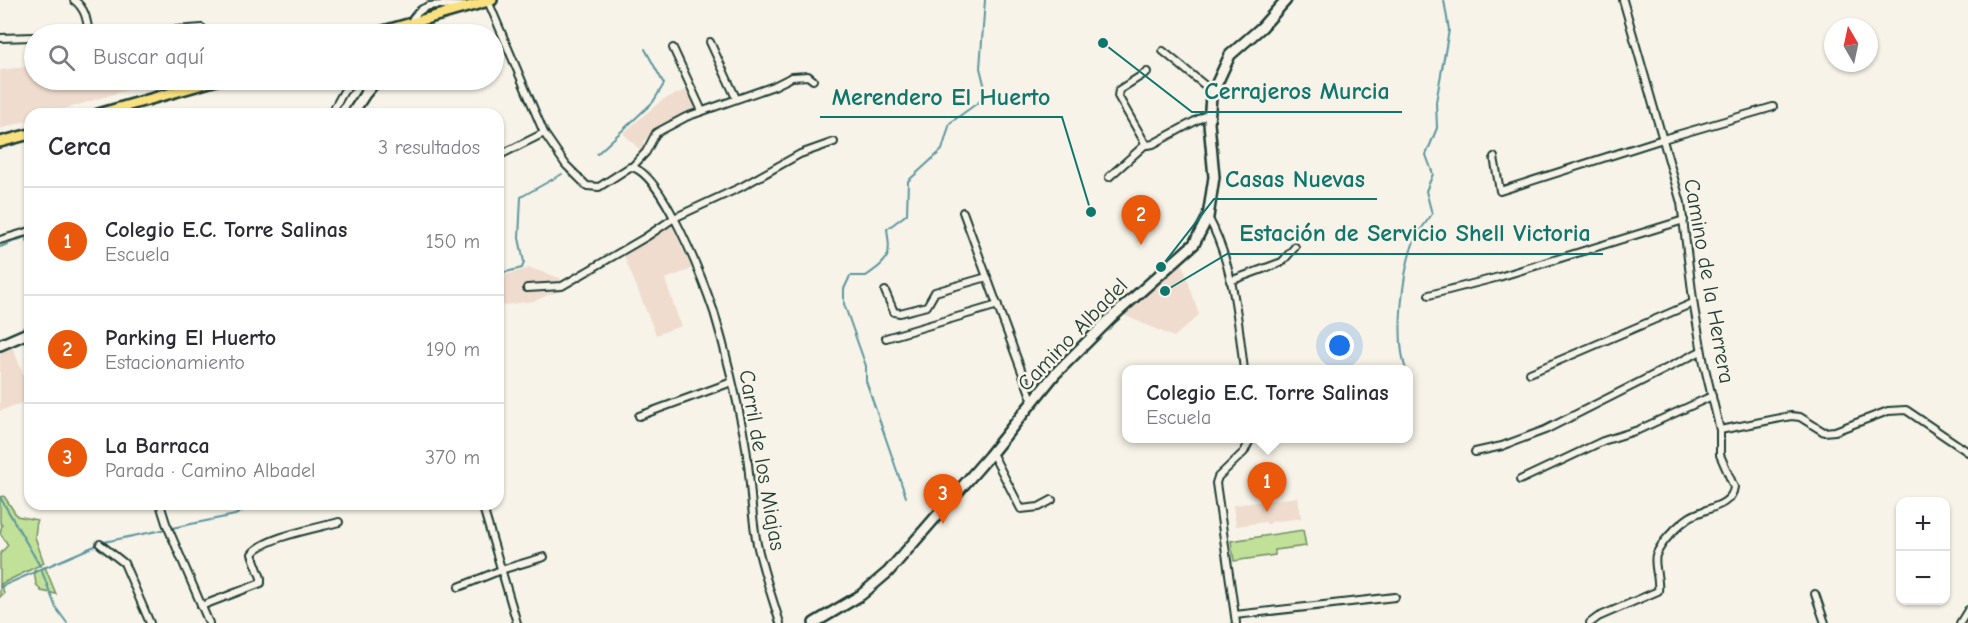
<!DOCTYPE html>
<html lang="es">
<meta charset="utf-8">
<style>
body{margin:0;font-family:"Comic Neue",sans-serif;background:#f7f7f7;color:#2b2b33}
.controls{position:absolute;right:18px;bottom:18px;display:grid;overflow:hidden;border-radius:12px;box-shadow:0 2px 4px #0004}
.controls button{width:54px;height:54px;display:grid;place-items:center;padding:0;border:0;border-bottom:2px solid #e1e1e2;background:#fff;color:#2b2b33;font:30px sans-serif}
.compass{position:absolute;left:1824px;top:18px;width:54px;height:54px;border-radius:50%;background:#fff;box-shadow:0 2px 4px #0004;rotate:351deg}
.you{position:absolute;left:1340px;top:346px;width:21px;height:21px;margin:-15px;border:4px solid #fff;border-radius:50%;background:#1a73e8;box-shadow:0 0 0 9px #1a73e833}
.badge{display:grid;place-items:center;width:39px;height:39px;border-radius:50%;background:#ea580c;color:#fff;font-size:20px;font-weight:700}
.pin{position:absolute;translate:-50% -50px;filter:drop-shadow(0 2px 3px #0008)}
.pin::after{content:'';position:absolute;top:32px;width:21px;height:18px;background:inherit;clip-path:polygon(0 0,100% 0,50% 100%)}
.popup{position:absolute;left:1122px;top:365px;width:291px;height:78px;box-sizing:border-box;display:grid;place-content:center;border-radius:12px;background:#fff;filter:drop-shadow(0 2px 4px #0005);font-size:20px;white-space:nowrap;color:#7c7c81}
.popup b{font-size:22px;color:#2b2b33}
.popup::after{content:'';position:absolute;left:50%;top:100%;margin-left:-12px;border:12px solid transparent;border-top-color:#fff}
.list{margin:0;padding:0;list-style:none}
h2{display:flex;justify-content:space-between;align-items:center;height:78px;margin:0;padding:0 24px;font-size:26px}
h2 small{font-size:20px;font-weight:400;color:#7c7c81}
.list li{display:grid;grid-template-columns:39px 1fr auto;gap:18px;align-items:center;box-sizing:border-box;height:108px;padding:0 24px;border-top:2px solid #e1e1e2}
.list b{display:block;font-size:22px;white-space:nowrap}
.list p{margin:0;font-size:20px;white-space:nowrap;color:#7c7c81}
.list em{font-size:20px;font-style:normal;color:#7c7c81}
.icon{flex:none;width:33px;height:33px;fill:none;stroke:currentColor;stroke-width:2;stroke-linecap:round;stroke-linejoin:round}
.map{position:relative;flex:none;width:1968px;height:623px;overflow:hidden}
.search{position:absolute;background:#fff;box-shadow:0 2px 4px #0004;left:24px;top:24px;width:480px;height:66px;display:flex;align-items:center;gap:15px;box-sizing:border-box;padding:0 21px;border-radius:33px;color:#7c7c81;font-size:22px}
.panel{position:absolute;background:#fff;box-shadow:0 2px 4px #0004;left:24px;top:108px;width:480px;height:402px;border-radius:18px}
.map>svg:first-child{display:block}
.built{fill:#efdcce}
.green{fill:#c1e098;stroke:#708e66;stroke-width:1.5}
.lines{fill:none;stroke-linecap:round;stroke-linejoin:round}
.stream{stroke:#5c969e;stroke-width:2}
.minor-casing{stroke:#1f3d34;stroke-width:10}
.secondary-casing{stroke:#1f3d34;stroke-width:14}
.primary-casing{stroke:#1f3d34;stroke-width:14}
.minor{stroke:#f7f3e8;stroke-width:6}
.secondary{stroke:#f7f3e8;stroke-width:9}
.primary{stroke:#fae180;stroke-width:9}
.labels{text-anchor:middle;stroke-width:5;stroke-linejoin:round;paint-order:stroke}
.street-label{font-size:22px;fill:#1f3d34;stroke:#f7f3e8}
.leader{fill:none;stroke:#0f766e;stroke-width:2}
.callout-dot{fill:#0f766e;stroke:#f7f3e8;stroke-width:2}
.callout-label{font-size:24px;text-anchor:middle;font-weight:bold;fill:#0f766e;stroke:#f7f3e8;stroke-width:5;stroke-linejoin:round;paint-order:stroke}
</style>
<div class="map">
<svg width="1968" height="623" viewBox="0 0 1968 623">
<rect width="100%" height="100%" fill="#f7f3e8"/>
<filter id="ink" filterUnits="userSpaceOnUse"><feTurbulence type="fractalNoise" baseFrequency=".0167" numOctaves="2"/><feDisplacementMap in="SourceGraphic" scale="12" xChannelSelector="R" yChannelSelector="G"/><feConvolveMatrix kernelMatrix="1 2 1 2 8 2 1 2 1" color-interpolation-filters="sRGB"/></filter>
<g filter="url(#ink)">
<g class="built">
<path d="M34,44V80H160L48,114H30V120L0,129V70L34,66Z"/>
<path d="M688,89L698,109L668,122L655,130L644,141L641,151L623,133L662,100Z"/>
<path d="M672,226L692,269L665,279L681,326L656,335L624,256Z"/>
<path d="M1180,256L1199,315L1174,337L1117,312Z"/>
<path d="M530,268L560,278L564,289L534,301L498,306V273L505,275Z"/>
<path d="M12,345L30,393V400L0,411V352Z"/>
<path d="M1298,497L1301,518L1271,522L1270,524H1266V522L1236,526L1233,505Z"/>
</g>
<g class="green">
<path d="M4,496L17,516L37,520L35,537L44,563L1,584L4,593L0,597V554L8,545L0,533L2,525L0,523V497Z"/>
<path d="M1303,530L1306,546L1275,550V555L1234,561L1231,541Z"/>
<path d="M45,567L56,594L41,591L36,584L34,571Z"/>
</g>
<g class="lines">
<g class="stream">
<path d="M597,154L653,102L664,84L645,49"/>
<path d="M0,247L25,237L30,245"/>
<path d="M498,270L506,272L522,268L524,262L519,238L521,197L562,174"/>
<path d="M498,349L502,353L498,354"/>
<path d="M1406,370C1395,338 1402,273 1414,241C1418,232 1426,223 1432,214L1426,191L1433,174L1426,155L1437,128L1436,102L1449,30L1444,0"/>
<path d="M1408,377L1409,380"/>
<path d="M0,497L40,566"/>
<path d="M906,497L866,381V366L844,304V289L850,276H866C890,259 891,257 887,229L907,214L908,181L942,150L950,123L987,96L980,68L985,0"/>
<path d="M41,569L56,608L67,623"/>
<path d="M0,587L104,542L235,515L255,504"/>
<path d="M1967,623L1968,622"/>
</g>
<g class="minor-casing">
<g id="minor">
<path d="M74,0C86,9 87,21 89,34"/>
<path d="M488,1L544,133L566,165L587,186L599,187L630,167C661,169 704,283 714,312C726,352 736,395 744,436C751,471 750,509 757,544C763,571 772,597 780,623"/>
<path d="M410,24C421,0 438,5 463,6"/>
<path d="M125,34L202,28V34"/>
<path d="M0,38L34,37"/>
<path d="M710,42L736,98"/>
<path d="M673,48L702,111"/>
<path d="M1163,51L1213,92"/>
<path d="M1147,72L1119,90L1118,96L1145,143L1148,145L1153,144L1210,113"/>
<path d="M335,107L344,91L356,80"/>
<path d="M498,156L544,133"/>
<path d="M1494,157L1500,191L1663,139L1773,107"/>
<path d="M632,167L646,152L656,133L686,117L774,86L792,77L808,76L813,80"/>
<path d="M1109,177L1146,144"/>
<path d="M963,212L1033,402"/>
<path d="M1208,217C1233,263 1238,319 1244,370"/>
<path d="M0,240L30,231"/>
<path d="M1230,281L1282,262L1295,247"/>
<path d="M527,288L562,286L646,237L674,218L741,187L800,154L834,142"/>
<path d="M885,291L894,312L900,313L927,306L935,292L987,277"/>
<path d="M1429,295L1499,277L1684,220"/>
<path d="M886,338L998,305"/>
<path d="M1530,373L1693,303"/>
<path d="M639,416L732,382"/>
<path d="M1720,430L1791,416L1800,417L1824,432L1835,431L1888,411L1906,410L1968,452"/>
<path d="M1475,452L1502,446L1545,430L1701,351"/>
<path d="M992,453L1021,509L1039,507L1052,500"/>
<path d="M1520,480L1603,441L1638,430L1712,396"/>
<path d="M160,504L166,523L209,623"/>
<path d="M482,504L517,623"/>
<path d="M100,544L124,563L150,623"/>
<path d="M459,587L501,570L544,557"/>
<path d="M1815,594L1825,623"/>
<path d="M201,606L261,583V578L252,554C264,537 318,528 339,522"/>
<path d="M1235,615L1395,597"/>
<path d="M1236,623L1216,483L1218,477L1244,452L1251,438"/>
<path d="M1590,623L1598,617L1658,591C1660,580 1653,564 1656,555C1662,541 1678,525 1690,517C1704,508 1732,507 1734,487L1720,455V430L1704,364L1694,307L1681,203L1623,0"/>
<path d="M1960,623L1968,610"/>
</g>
</g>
<g class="secondary-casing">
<g id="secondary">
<path d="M407,34L410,24"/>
<path d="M352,114L365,94L377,80"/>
<path d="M0,345L30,332"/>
<path d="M814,623L861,595L888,572L989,456L1055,374L1111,318L1194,244L1208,217L1214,177L1209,123L1211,96L1230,55L1262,27L1286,0"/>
</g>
</g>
<g class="primary-casing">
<g id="primary">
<path d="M373,34L492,0"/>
<path d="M98,114L217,80"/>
<path d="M0,142L30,134"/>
</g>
</g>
<use href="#minor" class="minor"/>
<use href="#secondary" class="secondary"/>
<use href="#primary" class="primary"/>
</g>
</g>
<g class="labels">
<g class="street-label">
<text transform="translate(1710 281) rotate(80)" y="8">Camino de la Herrera</text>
<text transform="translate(1072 334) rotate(-46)" y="8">Camino Albadel</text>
<text transform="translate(763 460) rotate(80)" y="8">Carril de los Miajas</text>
</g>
</g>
<path class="leader" d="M1103 43L1192 112H1402M1091 212L1062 117H820M1161 267L1214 199H1377M1165 291L1227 254H1603"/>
<g class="callout-dot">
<circle cx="1103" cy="43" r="6"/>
<circle cx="1091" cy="212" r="6"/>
<circle cx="1161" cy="267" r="6"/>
<circle cx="1165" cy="291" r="6"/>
</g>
<g class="callout-label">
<text x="1297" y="99">Cerrajeros Murcia</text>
<text x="941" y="105">Merendero El Huerto</text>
<text x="1295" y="187">Casas Nuevas</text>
<text x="1415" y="241">Estación de Servicio Shell Victoria</text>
</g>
</svg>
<div class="controls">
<button>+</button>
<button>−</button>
</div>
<svg class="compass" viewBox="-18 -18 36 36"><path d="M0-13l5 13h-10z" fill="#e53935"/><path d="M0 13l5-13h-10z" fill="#7c7c81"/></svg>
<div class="you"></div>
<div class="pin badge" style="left:1267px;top:512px">1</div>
<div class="popup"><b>Colegio E.C. Torre Salinas</b>Escuela</div>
<div class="pin badge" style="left:1141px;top:245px">2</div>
<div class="pin badge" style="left:943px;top:524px">3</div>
<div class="search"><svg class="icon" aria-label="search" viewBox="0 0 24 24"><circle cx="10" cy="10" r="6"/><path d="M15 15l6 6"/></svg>Buscar aquí</div>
<section class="panel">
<h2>Cerca<small>3 resultados</small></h2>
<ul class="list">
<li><span class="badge">1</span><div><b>Colegio E.C. Torre Salinas</b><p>Escuela</p></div><em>150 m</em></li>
<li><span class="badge">2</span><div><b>Parking El Huerto</b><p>Estacionamiento</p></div><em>190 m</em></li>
<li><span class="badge">3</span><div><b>La Barraca</b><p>Parada · Camino Albadel</p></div><em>370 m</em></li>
</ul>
</section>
</div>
